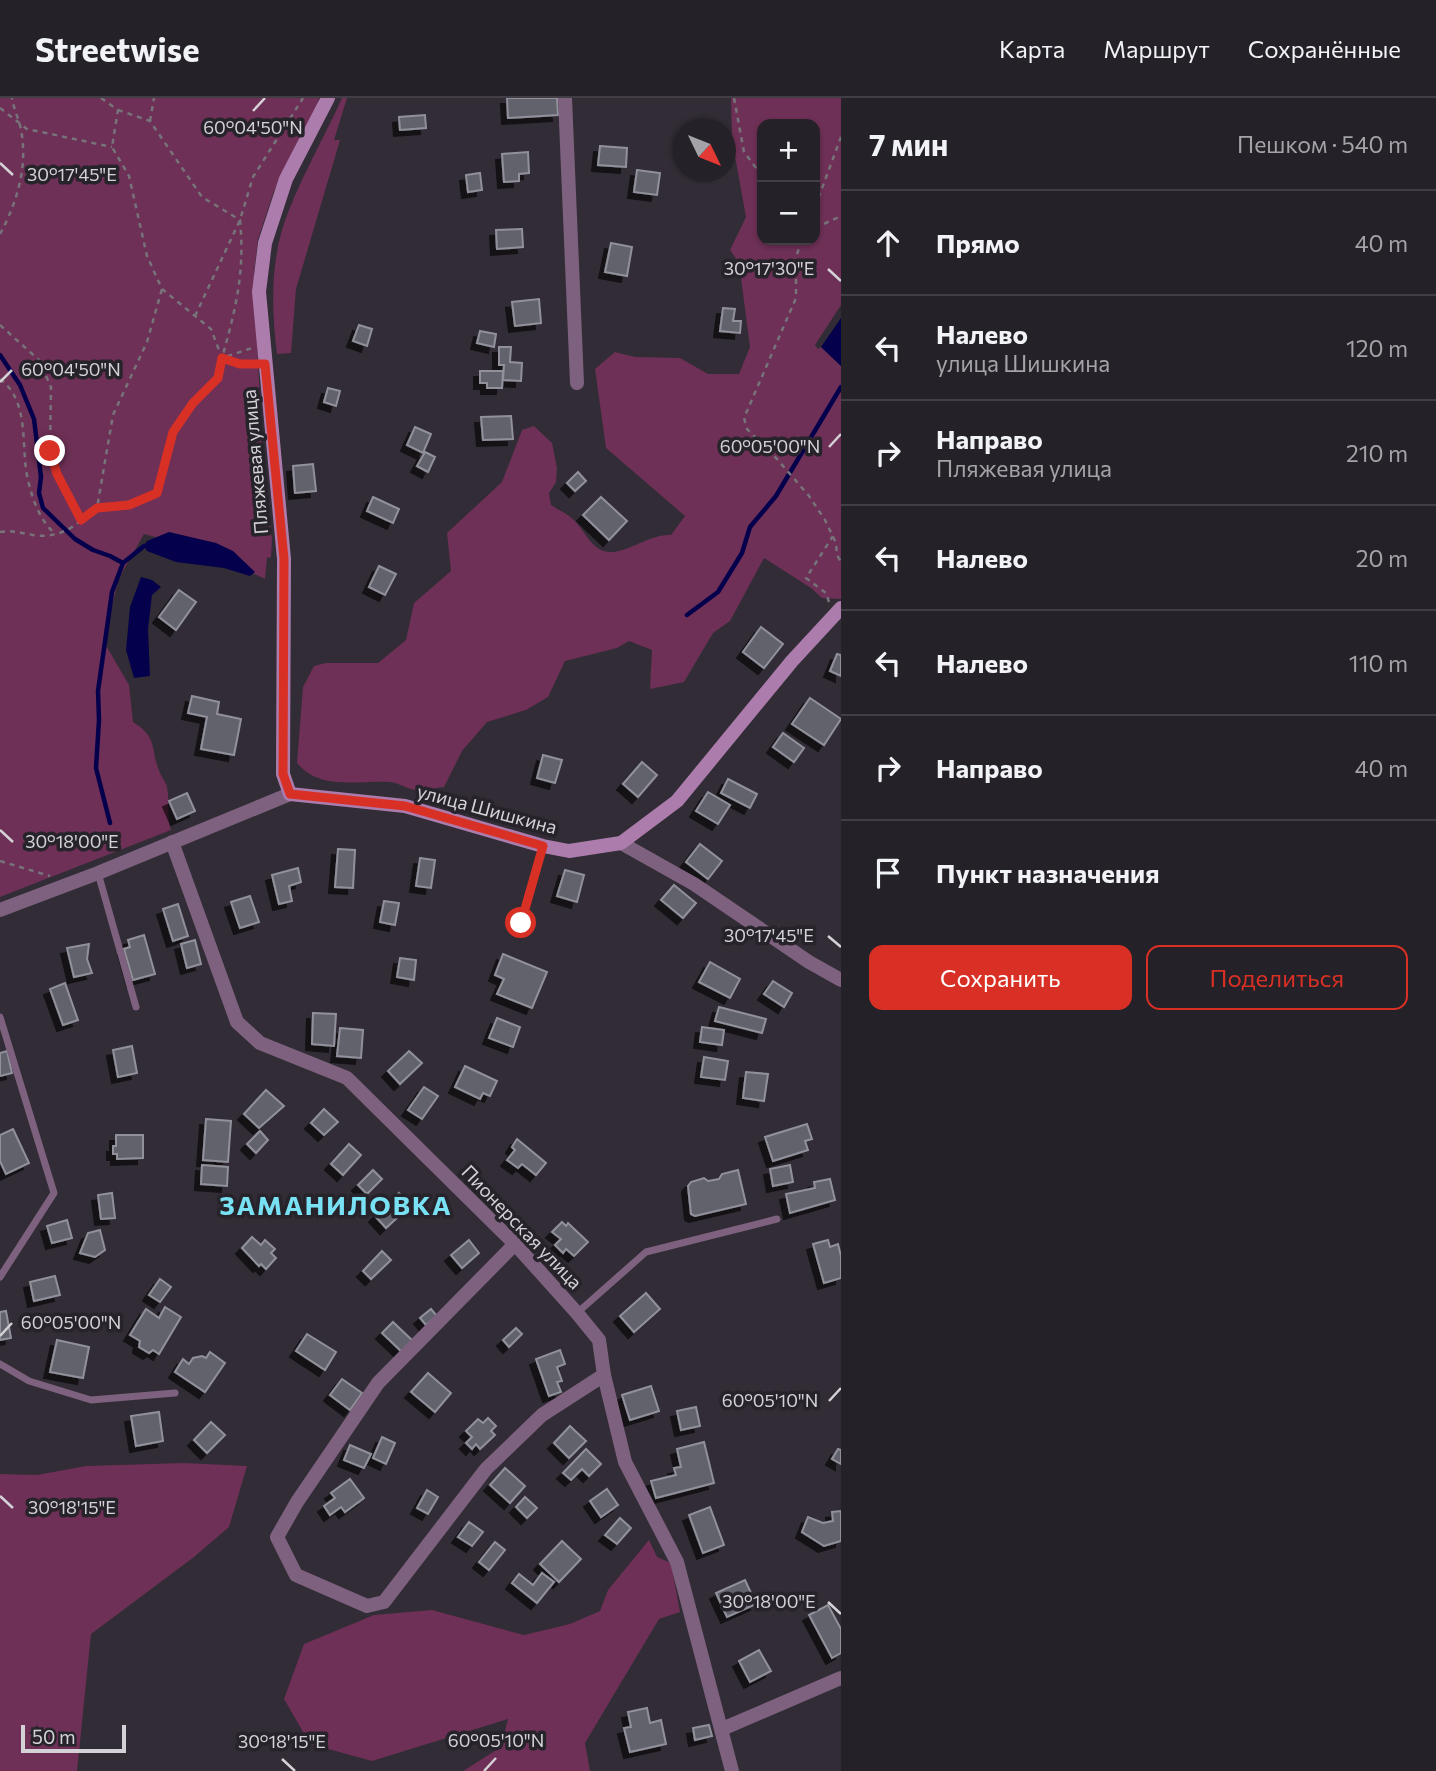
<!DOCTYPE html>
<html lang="ru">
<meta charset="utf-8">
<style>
body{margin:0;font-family:Commissioner,sans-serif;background:#312e34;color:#f1f3f6}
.controls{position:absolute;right:21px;top:21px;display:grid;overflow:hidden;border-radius:14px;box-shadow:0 2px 5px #0004}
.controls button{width:63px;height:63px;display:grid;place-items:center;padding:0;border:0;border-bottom:2px solid #423e45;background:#252128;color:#f1f3f6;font:35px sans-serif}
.compass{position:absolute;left:673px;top:21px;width:63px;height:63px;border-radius:50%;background:#252128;box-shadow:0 2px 5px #0004;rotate:133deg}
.scale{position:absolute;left:21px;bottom:18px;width:105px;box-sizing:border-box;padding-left:7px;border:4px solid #d4d1d7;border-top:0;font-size:19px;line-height:24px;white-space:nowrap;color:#d4d1d7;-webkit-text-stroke:5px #27232b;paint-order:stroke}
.stop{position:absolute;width:21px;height:21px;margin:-16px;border:5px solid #d93025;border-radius:50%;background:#fff}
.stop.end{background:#d93025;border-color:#fff;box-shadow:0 2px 7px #0008}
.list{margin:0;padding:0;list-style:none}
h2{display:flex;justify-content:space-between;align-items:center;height:91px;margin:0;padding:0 28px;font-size:30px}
h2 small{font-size:23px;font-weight:400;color:#a3a3a8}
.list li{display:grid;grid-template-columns:46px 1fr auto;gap:21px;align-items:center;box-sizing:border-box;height:105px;padding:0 28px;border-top:2px solid #423e45}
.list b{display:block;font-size:26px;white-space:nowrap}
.list p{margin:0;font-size:23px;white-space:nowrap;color:#a3a3a8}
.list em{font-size:23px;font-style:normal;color:#a3a3a8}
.actions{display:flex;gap:14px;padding:21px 28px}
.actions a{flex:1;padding:16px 0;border:2px solid #d93025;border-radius:14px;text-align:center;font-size:24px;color:#d93025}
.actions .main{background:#d93025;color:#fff}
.icon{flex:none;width:38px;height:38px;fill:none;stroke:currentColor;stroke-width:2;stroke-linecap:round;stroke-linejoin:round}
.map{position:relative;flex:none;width:841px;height:1673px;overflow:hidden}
header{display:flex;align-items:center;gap:42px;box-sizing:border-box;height:98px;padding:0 35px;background:#252128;border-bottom:2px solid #423e45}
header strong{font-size:33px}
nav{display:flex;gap:38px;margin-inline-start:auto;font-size:24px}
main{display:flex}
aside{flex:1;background:#252128}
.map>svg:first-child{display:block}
.green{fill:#6e3056;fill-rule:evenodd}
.water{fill:#05004b}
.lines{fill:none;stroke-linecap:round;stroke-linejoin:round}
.stream{stroke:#05004b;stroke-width:4.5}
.building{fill:#62626c;stroke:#91919c;stroke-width:2;filter:url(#shadow)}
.path{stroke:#77737b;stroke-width:2.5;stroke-dasharray:5 5;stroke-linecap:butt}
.lane{stroke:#7e617f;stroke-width:7}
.street{stroke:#7e617f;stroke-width:14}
.secondary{stroke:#ab7cac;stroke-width:14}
.route{stroke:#d93025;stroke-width:9}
.ticks{fill:none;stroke:#d4d1d7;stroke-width:2.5}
.labels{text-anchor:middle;stroke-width:7;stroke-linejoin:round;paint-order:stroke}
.street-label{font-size:19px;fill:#d4d1d7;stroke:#27232b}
.district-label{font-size:26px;font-weight:bold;letter-spacing:2px;fill:#79e1f4;stroke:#27232b}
.ticks-label{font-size:18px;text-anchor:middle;fill:#d4d1d7;stroke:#27232b;stroke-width:7;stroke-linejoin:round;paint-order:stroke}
</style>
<header>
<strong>Streetwise</strong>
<nav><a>Карта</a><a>Маршрут</a><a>Сохранённые</a></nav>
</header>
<main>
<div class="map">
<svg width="841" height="1673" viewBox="0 0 841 1673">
<defs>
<filter id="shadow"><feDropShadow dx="-6" dy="6" stdDeviation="0" flood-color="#0009"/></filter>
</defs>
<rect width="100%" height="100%" fill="#312c35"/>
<g class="green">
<path d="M0,0H319L314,19L274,93L258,141L254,175L263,371L272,442L271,459L267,460L265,481L207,453L144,436L118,482L104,544L129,587L133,624C159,640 150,652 160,675C162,680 166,684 167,689C170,704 166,718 171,732L0,799Z"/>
<path d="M342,0H347L334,42H340L296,191L291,255L277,256C271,208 270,158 289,112C304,74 325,38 342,0Z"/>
<path d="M731,0H841V207L815,247L818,251L821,249L841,268V501L822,500L811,490L764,460L730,523L713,535L684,584L650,591L652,552L629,543L617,550L565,563L548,599L526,612L487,624L462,653L444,689C435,690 425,693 416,692C407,691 399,685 390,684C358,682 320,693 297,665L303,589L314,568L326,565H378L406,542L414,505L451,473L447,435L502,384L522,332L534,328L552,345L557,370L556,384L549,395L551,407C558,412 568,416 574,422C582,430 589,445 599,451C619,463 647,435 671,437L685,418L606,350L595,271L615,254L635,259L680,260L708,276H739L750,249L739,165L730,152L746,119L732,42ZM762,26H815V142H762Z"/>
<path d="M184,1365L247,1368L229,1429L194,1459L91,1536L77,1673H0V1376L37,1377L86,1368Z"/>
<path d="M649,1442L657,1459L671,1465L680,1514L659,1521L585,1645L590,1673H463L501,1649L508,1621L372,1663L310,1646L284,1601L304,1546L374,1517L432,1512L524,1537L570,1526L600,1513L608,1492Z"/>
</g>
<g class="water">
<path d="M841,220V268L821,249Z"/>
<path d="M169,434L216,445L233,453L255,474L250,478L224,470L176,464L147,453L144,448L147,443Z"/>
<path d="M141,479L152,482L161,489L152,497L148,531L150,578L134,580L126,552L130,509Z"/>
</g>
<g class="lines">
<g class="stream">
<path d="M0,257L20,287L34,321L41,379L39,395L43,410L75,441L93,452L110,458L123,465L112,494L98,593L99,622L96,670L110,725"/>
<path d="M123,465L144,448"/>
<path d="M687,517L718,494L742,455L750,429L776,398L841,289"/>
</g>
</g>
<g class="building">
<path d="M507,0H557L558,17L508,20Z"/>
<path d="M425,17L426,30L400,32L399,19Z"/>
<path d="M600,48L627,50L626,69L598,67Z"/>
<path d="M528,54L529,75L519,76V83L504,84L502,56Z"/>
<path d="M637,72L660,75L657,97L634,94Z"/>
<path d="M480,75L482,92L468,94L466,77Z"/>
<path d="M522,131L523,149L497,151L496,132Z"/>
<path d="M611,145L632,149L627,178L605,174Z"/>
<path d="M539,201L541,225L515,228L512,204Z"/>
<path d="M723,210L735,211L733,223H741L740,235L720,233Z"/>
<path d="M359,227L372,231L367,248L353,243Z"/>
<path d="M480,233L496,236L494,249L477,245Z"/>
<path d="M499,249H511L510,264L522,265L521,283L503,282L504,267H499Z"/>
<path d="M480,273H503L502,290H487V285H480Z"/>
<path d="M328,290L340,293L336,308L324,304Z"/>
<path d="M511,318L513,341L483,342L481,319Z"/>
<path d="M415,329L431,336L423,355L407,347Z"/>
<path d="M425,354L435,359L428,374L417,368Z"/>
<path d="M313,366L316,393L295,395L293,368Z"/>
<path d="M578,374L586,383L575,393L567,385Z"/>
<path d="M373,399L399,411L393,425L367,413Z"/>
<path d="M601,399L627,423L609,442L583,417Z"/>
<path d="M379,468L396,476L385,497L369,489Z"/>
<path d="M179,492L196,504L176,532L159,519Z"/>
<path d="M761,529L783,546L764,570L743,554Z"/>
<path d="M837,556L841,557V578L830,573Z"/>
<path d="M192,598L219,604L217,616L241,621L234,657L201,651L207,619L188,615Z"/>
<path d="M810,600L841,621L824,647L792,626Z"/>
<path d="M783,635L804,650L794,664L773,649Z"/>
<path d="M543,657L562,662L555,685L537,680Z"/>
<path d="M642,664L657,677L638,699L623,686Z"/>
<path d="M728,681L757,696L750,710L721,695Z"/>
<path d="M708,694L730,707L718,726L696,713Z"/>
<path d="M187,695L195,713L177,721L169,703Z"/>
<path d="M700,746L722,763L708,781L686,764Z"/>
<path d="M338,751L355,752L353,790L335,789Z"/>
<path d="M420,760L435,762L431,790L416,788Z"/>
<path d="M298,770L301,784L289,788L292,803L279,806L272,777Z"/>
<path d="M565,772L584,777L577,804L557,798Z"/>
<path d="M674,787L696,805L683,820L661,802Z"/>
<path d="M250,798L259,824L240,830L231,804Z"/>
<path d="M384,803L399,805L395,827L380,824Z"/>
<path d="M178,806L188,838L173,843L163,811Z"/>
<path d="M144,837L155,876L133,882L124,851L130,849L128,842Z"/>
<path d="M195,842L201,866L187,870L181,846Z"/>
<path d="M89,846L87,861L92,875L74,879L67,850Z"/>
<path d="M503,856L547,874L532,910L497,896L504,881L495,877Z"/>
<path d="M400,860L416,862L414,882L397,879Z"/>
<path d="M710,864L740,881L730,900L699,884Z"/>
<path d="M773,883L792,895L784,909L764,896Z"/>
<path d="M65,885L78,922L63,927L50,891Z"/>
<path d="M719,909L766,921L762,935L715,923Z"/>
<path d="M313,915L336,916L334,948L312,946Z"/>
<path d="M497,920L520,929L513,949L489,940Z"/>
<path d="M702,929L724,932L722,947L700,944Z"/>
<path d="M340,930L363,932L361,960L337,958Z"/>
<path d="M132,948L137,975L118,979L113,952Z"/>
<path d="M7,953L12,975L0,978V955Z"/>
<path d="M409,953L422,965L400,986L388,973Z"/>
<path d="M704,959L728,963L725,982L701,979Z"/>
<path d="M465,968L497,983L490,998L483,995L480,1001L455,989Z"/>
<path d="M746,974L768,976L764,1003L743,1000Z"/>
<path d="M424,989L438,998L422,1021L408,1012Z"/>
<path d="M266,992L284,1008L259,1030L244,1016Z"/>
<path d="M324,1011L338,1024L324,1037L311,1025Z"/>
<path d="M206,1021L231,1023L228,1064L203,1062Z"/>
<path d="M807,1026L812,1041L805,1043L808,1052L773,1063L765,1039Z"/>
<path d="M13,1031L29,1065L6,1076L0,1063V1037Z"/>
<path d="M260,1033L268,1042L256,1055L247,1046Z"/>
<path d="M116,1037H143V1060L117,1061V1056H113V1048H116Z"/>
<path d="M517,1041L546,1065L536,1077L522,1066L518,1070L507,1062L515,1052L512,1049Z"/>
<path d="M349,1046L361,1057L343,1077L331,1066Z"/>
<path d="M202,1067L228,1069L227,1088L201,1086Z"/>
<path d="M790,1067L793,1084L773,1088L770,1071Z"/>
<path d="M373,1072L382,1081L367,1096L358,1087Z"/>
<path d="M738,1072L746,1106L695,1118L691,1116L688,1088L691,1084L704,1080L708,1083L719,1081L722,1076Z"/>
<path d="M830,1081L835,1102L790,1115L786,1096L815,1090L814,1084Z"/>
<path d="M112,1095L115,1120L101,1121L98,1097Z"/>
<path d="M399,1095L410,1108L386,1130L375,1118Z"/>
<path d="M67,1122L72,1140L52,1145L47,1128Z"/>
<path d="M562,1124L566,1128L568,1125L588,1144L574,1158L566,1151L563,1155L555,1147L561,1141L552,1134Z"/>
<path d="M100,1132L105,1152L95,1159L80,1155L88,1135Z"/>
<path d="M252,1139L261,1147L265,1142L275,1151L271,1155L276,1160L266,1171L261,1166L259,1168L242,1150Z"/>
<path d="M469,1142L479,1155L462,1170L451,1157Z"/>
<path d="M828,1142L830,1149L838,1146L841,1158V1180L824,1185L813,1146Z"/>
<path d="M382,1153L391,1162L371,1181L363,1173Z"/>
<path d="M55,1178L60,1197L34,1203L30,1184Z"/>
<path d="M160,1181L171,1189L160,1204L149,1197Z"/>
<path d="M646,1195L660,1211L634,1234L620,1218Z"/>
<path d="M165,1209L181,1219L159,1256L153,1252L149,1255L139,1249L140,1243L130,1237L146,1211L159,1220Z"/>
<path d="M431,1211L437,1218L426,1227L420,1220Z"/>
<path d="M6,1213L11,1240L0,1242V1214Z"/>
<path d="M393,1224L413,1243L402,1254L382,1235Z"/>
<path d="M516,1230L522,1236L509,1249L503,1242Z"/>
<path d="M307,1236L336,1254L325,1272L296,1253Z"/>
<path d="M57,1242L89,1249L83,1280L50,1274Z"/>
<path d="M560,1252L565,1266L557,1269L562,1283L557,1284L561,1294L549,1298L536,1261Z"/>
<path d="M210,1254L225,1265L205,1294L175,1274L183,1261L189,1266L193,1260L202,1258L206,1260Z"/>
<path d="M428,1275L451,1295L435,1314L411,1294Z"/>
<path d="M342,1281L362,1295L350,1312L330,1297Z"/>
<path d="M651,1288L659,1313L630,1322L622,1297Z"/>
<path d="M696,1309L700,1328L681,1332L677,1313Z"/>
<path d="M159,1314L163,1343L136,1348L131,1318Z"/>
<path d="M488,1320L496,1328L491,1333L495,1337L480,1351L476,1346L472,1351L466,1345L472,1339L466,1333L478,1321L483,1325Z"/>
<path d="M211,1324L225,1337L207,1355L194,1342Z"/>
<path d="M570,1328L586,1343L569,1360L554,1345Z"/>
<path d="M382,1339L395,1345L386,1366L373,1360Z"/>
<path d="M704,1344L714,1385L656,1400L651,1383L676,1377L674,1370L681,1369L677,1351Z"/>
<path d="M350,1347L371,1356L364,1370L344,1362Z"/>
<path d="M586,1351L601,1366L589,1378L582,1371L571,1382L563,1375Z"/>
<path d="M838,1351L841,1352V1366L832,1361Z"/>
<path d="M505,1370L525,1388L510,1405L490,1387Z"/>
<path d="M350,1381L364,1400L345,1414L341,1409L330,1417L324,1408L335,1400L331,1395Z"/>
<path d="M607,1391L618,1407L601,1419L590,1403Z"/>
<path d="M427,1392L438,1399L428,1416L417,1410Z"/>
<path d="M525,1399L537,1410L527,1420L516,1409Z"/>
<path d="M710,1409L724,1447L703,1455L689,1417Z"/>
<path d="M841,1413V1443L824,1448L802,1434L808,1419L823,1425L833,1423L832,1414Z"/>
<path d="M620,1420L631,1430L617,1446L605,1437Z"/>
<path d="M469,1424L483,1434L472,1448L458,1439Z"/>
<path d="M562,1443L581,1461L559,1484L540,1466Z"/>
<path d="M495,1444L505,1452L489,1472L479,1464Z"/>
<path d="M542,1475L554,1484L537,1505L512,1485L519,1476L533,1487Z"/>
<path d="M745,1482L756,1506L727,1519L716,1495Z"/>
<path d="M828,1507L841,1531V1555L832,1560L809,1517Z"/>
<path d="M759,1552L771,1573L750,1584L739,1563Z"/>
<path d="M647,1610L650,1625L661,1622L666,1646L630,1654L624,1630L631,1629L628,1614Z"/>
<path d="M709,1627L712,1638L695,1642L693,1630Z"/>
</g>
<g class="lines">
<g class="path">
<path d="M101,0L118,12L112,49L129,78L147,158L162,191L211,231L222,260L252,250"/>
<path d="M734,0L744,54L762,78"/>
<path d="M0,10L27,31L112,49"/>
<path d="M118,12L150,23L202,99L240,122C245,174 236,210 222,260L240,266H251"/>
<path d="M150,23L154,0"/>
<path d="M815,109L841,39"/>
<path d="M815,130L841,118"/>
<path d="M0,136C16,107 27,71 22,38C21,25 14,13 12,0"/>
<path d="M802,142L796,159V200L744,320L747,331L777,361L809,398L825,422L836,445L837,457L841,464"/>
<path d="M195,218L240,122L253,79L303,0"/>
<path d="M0,227L39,262L51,289L50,353L57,376L81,422"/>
<path d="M0,281C31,304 20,350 28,382C33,403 39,420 54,435"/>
<path d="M97,410L129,407L157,395L173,334L193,305L218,280L222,260"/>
<path d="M0,434C13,432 21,435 33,437C62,441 76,427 97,410L113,317L147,244L162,191"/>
<path d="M829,504L826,495L806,480L833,438"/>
<path d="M0,763L50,778"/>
</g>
<g class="lane">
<path d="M98,775L136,909"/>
<path d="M521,825L543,748"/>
<path d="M0,919L54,1095L0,1179"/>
<path d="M577,1215L646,1154L777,1121"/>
<path d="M0,1266L29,1283L91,1302L175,1295"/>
</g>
<g class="street">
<path d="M565,0L577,285"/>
<path d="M172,744L237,924L260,945L347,980L515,1146L577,1215L599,1242L604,1277L625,1364L677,1464L732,1673"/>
<path d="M621,745L694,786L809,864L841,882"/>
<path d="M0,812L98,775L290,696"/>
<path d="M515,1146L378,1285L297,1404L277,1439L296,1477L367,1508L384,1504L486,1371L542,1317L604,1277"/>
<path d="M722,1631L841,1580"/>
</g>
<path class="secondary" d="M328,0L286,81L265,145L259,194L284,461L283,676L290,696L405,708L543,748L569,753L621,745L677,703L792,563L841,510"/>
</g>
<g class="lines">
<path class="route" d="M50,353L57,376L81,422L97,410L129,407L157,395L173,334L193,305L218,280L222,260L240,266H265L284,461L283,676L290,696L405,708L543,748L521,825"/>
</g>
<path class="ticks" d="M253,13L265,0M0,65L13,77M828,171L841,183M0,284L12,272M829,349L841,336M0,732L13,744M828,838L841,849M0,1238L12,1225M829,1303L841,1290M0,1398L13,1410M828,1504L841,1516M282,1661L295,1673M484,1673L496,1660"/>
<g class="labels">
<g class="street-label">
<text transform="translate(255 364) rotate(-95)" y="7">Пляжевая улица</text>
<text transform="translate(487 711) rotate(15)" y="7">улица Шишкина</text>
<text transform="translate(522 1129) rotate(46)" y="7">Пионерская улица</text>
</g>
<g class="district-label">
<text x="336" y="1117">ЗАМАНИЛОВКА</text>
</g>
</g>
<g class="ticks-label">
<text x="253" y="36">60°04'50"N</text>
<text x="72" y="83">30°17'45"E</text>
<text x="769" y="177">30°17'30"E</text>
<text x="71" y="278">60°04'50"N</text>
<text x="770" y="355">60°05'00"N</text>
<text x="72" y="750">30°18'00"E</text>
<text x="769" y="844">30°17'45"E</text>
<text x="71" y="1231">60°05'00"N</text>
<text x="770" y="1309">60°05'10"N</text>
<text x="72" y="1416">30°18'15"E</text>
<text x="769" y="1510">30°18'00"E</text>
<text x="496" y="1649">60°05'10"N</text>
<text x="282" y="1650">30°18'15"E</text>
</g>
</svg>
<div class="controls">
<button>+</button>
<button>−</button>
</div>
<svg class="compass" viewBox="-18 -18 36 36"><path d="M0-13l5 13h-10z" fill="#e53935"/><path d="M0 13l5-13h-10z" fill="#a3a3a8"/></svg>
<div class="scale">50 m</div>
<div class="stop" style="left:521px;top:825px"></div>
<div class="stop end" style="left:50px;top:353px"></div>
</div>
<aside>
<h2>7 мин<small>Пешком · 540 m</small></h2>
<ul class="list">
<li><svg class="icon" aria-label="ahead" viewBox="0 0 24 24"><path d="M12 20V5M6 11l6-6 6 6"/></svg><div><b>Прямо</b></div><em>40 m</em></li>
<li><svg class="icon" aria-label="left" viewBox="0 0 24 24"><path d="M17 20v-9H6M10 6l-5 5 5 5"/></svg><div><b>Налево</b><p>улица Шишкина</p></div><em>120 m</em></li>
<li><svg class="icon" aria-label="right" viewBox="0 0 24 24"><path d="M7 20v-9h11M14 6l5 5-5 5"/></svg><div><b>Направо</b><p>Пляжевая улица</p></div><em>210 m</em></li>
<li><svg class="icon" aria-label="left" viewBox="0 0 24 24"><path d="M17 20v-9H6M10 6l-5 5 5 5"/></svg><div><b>Налево</b></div><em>20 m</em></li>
<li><svg class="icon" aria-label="left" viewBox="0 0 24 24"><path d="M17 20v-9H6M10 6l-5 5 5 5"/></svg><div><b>Налево</b></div><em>110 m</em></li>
<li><svg class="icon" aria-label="right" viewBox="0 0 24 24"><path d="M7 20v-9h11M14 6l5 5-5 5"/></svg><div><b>Направо</b></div><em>40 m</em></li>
<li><svg class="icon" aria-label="arrive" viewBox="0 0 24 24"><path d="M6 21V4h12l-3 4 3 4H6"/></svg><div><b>Пункт назначения</b></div></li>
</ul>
<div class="actions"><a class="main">Сохранить</a><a>Поделиться</a></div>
</aside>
</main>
